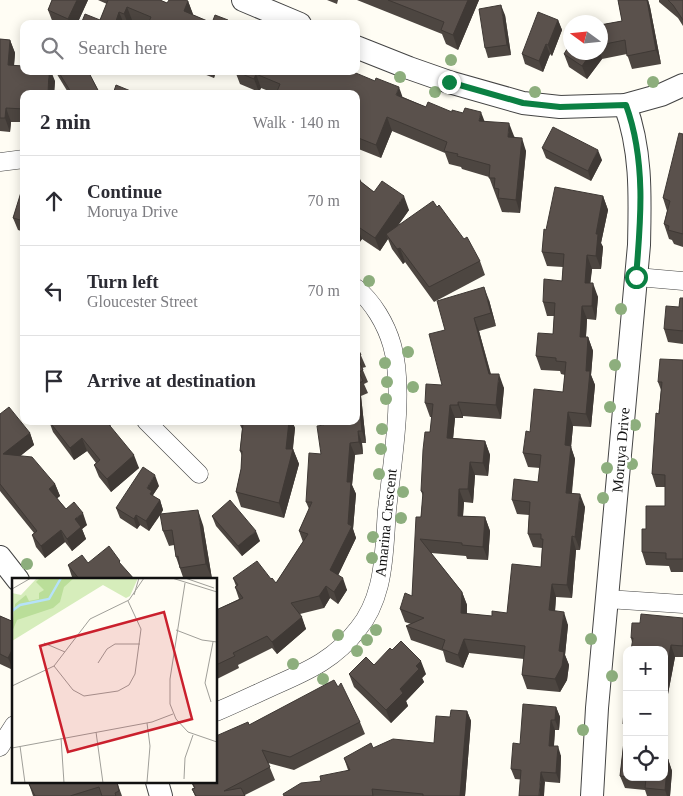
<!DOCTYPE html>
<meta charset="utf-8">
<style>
body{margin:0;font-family:"Times New Roman",serif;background:#f7f7f7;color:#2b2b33}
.controls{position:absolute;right:15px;bottom:15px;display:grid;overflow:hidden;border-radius:10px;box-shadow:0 2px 12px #0003}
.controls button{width:45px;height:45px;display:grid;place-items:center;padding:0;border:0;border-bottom:1px solid #e1e1e2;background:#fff;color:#2b2b33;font:25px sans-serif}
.compass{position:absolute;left:563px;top:15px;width:45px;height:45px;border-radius:50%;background:#fff;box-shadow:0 2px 12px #0003;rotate:285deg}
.stop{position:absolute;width:15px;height:15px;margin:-11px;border:4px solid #0b8043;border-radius:50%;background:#fff}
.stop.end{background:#0b8043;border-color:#fff;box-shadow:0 1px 5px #0008}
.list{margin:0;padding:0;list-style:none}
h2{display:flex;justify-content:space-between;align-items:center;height:65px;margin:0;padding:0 20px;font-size:21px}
h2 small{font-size:16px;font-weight:400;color:#7c7c81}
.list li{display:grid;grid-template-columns:32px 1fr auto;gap:15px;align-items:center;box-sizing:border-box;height:90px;padding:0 20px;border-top:1px solid #e1e1e2}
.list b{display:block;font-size:19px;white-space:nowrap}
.list p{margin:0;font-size:16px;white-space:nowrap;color:#7c7c81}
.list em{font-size:16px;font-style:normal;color:#7c7c81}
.icon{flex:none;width:28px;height:28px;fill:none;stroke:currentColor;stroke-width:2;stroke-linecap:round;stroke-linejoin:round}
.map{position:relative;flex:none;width:683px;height:796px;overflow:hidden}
.search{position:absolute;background:#fff;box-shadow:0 2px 12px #0003;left:20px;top:20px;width:340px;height:55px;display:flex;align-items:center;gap:12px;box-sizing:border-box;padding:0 18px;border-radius:10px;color:#7c7c81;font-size:19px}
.panel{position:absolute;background:#fff;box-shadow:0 2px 12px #0003;left:20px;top:90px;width:340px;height:335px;border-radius:10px}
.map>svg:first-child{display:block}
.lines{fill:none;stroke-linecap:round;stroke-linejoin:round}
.minor-casing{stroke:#444;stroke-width:19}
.tertiary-casing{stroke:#444;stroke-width:24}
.minor{stroke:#fff;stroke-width:18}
.tertiary{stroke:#fff;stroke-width:22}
.tree{fill:#8dae7d}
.wall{fill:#4d4641}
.shaded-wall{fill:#3f3935}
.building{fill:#5a514c;stroke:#3f3935}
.route{stroke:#0b8043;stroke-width:6}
.labels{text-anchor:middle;stroke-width:5;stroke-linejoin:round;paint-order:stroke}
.street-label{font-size:15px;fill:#111;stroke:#fff}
.inset-river{fill:none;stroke:#b6e2f9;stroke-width:2.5}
.inset-road{fill:none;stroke:#a09f99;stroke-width:1}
.view{fill:#ca202d;fill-opacity:0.15;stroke:#ca202d;stroke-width:2.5}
.inset-edge{fill:none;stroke:#111;stroke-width:2.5}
</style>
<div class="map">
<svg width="683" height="796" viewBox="0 0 683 796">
<rect width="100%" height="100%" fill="#fffdf4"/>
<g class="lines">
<g class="minor-casing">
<g id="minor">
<path d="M0,162L24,159"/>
<path d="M637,277L683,281"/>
<path d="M146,421L199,474"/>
<path d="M607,599L683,604"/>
<path d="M216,712C237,703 258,693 278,684C310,670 336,658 358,629C368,617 375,601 379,585C385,561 385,535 387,510C392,464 405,389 392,345C386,324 373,302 356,288"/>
<path d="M0,747L14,725"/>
</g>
</g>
<g class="tertiary-casing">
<g id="tertiary">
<path d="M243,0L300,24"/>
<path d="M356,47L409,68L449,82L523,103L560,107L625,105L661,95L683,85"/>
<path d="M0,557L18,580"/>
<path d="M157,782L161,796"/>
<path d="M592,796L597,708L639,245C640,198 642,151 625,105"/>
</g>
</g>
<use href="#minor" class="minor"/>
<use href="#tertiary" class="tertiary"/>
</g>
<g class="tree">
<circle cx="451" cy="60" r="6"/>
<circle cx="400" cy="77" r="6"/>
<circle cx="653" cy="82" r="6"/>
<circle cx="435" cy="92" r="6"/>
<circle cx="535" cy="92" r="6"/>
<circle cx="369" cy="281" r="6"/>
<circle cx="621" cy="309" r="6"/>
<circle cx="408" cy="352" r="6"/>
<circle cx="385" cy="363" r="6"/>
<circle cx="615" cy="365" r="6"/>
<circle cx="387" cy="382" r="6"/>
<circle cx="413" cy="387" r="6"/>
<circle cx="386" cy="399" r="6"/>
<circle cx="610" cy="407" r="6"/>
<circle cx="635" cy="425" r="6"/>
<circle cx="382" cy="429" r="6"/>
<circle cx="381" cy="449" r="6"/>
<circle cx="632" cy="464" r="6"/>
<circle cx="607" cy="468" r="6"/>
<circle cx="379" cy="474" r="6"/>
<circle cx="403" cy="492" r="6"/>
<circle cx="603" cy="498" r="6"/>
<circle cx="401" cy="518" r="6"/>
<circle cx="373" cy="537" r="6"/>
<circle cx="372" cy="558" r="6"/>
<circle cx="27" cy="564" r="6"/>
<circle cx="376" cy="630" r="6"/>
<circle cx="338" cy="635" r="6"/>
<circle cx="591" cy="639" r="6"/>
<circle cx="367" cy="640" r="6"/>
<circle cx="357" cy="651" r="6"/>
<circle cx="293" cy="664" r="6"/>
<circle cx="612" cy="676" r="6"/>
<circle cx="323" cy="679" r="6"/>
<circle cx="583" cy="730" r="6"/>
</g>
<g class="wall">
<path d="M52,0H88L77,24H54L53,23L48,10Z"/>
<path d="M98,0H160L167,3L188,1L193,15L212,23L228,20V22L232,24H140L132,20L130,24H81L100,20L107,4Z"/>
<path d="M327,0H338L337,4Z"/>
<path d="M357,0H479L458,50L446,44L442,34Z"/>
<path d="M618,0H648L650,7L661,64L632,69L627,54L602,59L587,79L569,67L564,54L570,52H600V25L622,21Z"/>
<path d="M659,0H683V26L678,18L659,2Z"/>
<path d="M505,15L511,55L488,58L485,48Z"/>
<path d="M558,20L562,30L552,56L550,54L543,72L525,64L522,54Z"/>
<path d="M0,39L10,40L15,53L14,65L55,81L54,94H24V122H11L10,132L0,131Z"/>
<path d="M55,71H88L100,94H69Z"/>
<path d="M196,71H216L214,78Z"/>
<path d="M235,71L403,97L426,107L452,112L484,121L514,136L526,151L520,213L502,212L489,177L462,169L461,167L449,164L445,153L392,131L381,158L356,148V94H276L261,88L259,92L240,84Z"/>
<path d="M683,134V247L674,244L672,240L669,239L664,224L667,211L663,198Z"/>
<path d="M542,148L602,160L591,181L546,158Z"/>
<path d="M356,171L361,182L374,192L409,210L397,227L480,261L485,275L434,302L405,262L403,264L392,249L388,239L380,251L362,239L356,247Z"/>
<path d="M24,188V232L18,230L13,218Z"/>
<path d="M603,196L608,210L601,243L603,247L601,269H592L590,283L598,297L596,320L587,319L586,337H588L593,351L591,375L595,385L591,427L573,426L571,447L575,459L572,493L585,507L580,550H576L572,598L556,597L555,611L568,625L565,655L569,665L567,680L560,692L527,689L522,675L524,659L469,653L463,668L446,662L443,651L411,640L406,626L411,624L405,622L400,609L412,596L423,496L421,491L430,432L432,417H430L425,403L442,385L445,330L489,300L496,326L479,331L491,374L504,388L501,419L463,416V418H455L453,438L485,441L490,455L488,476L475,475L473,503L464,502L463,516L485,517L490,531L488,560L467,559L466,556L431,553L462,592L467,605V614L492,616L507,613L541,567L542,548L533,547L528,534L529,515L517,514L512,500L538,482L540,468L528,467L523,453L530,432L563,392L565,375L561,374L560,371L541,370L536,356L553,334L554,316H547L543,302L562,281L563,267L547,266L542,252L546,230Z"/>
<path d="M683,298V344L668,342L664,329L679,307Z"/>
<path d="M356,344L366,367L362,368L368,382L364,384L368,393L361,396L366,443H362L363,454L355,455L352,485L356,494L353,529L356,538L338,575L347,590L338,604L330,598L324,608L300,614L306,629L277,654L272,648L238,665L239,668L217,679L218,681L216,682V610L239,599L235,587L236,586L233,578L271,579L276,583L303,542L299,531L309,509L306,502L321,454L324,425Z"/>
<path d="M683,360V572H671L669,566L646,565L642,552L646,529L665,506V487H656L652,474L661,390L658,382Z"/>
<path d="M0,414L30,433L34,445L20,456L55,484L60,496L57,498L66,509L87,525L82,529L86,539L72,551L65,542L45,558L36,547L32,535L34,533L0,491Z"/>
<path d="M49,421H109L111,428L139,468L111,492L99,477L94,465L96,463L87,451L74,460L53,432Z"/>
<path d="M238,421H292L295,428L293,449L299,464L284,518L241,507L236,492L241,469L242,456L240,451L242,429Z"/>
<path d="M159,486L153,495V496L160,500L163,510L161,514L203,525L212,579L204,580H184L176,557L174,545L169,546L163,531L161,514L149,531L140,525L137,529L120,518L116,508Z"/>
<path d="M212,516L260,541L242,556L216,526Z"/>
<path d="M88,563L121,565L135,580H74L72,577L68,565Z"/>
<path d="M0,616L14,622V668L13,670L0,664Z"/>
<path d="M683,618V657H675L668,694L664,693V650L632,642L631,638L640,623Z"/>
<path d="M374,665L426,674L422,678L424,682L406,701L408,706L391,723L354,687L349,674Z"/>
<path d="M338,687L360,722L365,734L294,770L268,763L275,780L245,795V796H195L192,789L194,788L191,782H216L249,725Z"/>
<path d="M556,707L560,717L559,730H555L554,746L561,756L560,783L515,779L511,769Z"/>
<path d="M626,710L664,777V714L668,724L665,759H668L672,771L670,796H647L645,790L625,788L620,776L625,729L623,724Z"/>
<path d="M467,711L471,721L465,796H284L348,770L344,758L373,748L434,743L450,717Z"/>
<path d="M33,782H117L122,796H33L29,784Z"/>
</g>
<g class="shaded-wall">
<path d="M77,0H88L77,24H70L68,19Z"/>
<path d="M468,0H479L458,50L453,35Z"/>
<path d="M647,0H648L650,7L661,64L656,50Z"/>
<path d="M188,1L193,14L189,24L184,11Z"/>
<path d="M501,5L505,15L511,55L507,45Z"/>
<path d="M127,7L132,20L130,24H128L124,14Z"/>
<path d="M119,12L124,24H115Z"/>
<path d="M558,20L562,30L552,56L548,45Z"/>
<path d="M10,40L15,53L13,78L8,65Z"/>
<path d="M546,44L550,54L543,72L539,61Z"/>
<path d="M592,52H600L602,59L587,79L582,66Z"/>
<path d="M49,71H51L55,81L54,94H48Z"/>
<path d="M211,71H216L214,78Z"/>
<path d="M256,74L261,88L259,92L254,79Z"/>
<path d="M399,87L404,101L396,95Z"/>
<path d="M6,108L11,122L10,132L5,118Z"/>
<path d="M481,112L486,125L479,121Z"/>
<path d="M387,117L392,131L381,158L376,145Z"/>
<path d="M509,123L514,136L512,150L508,137Z"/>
<path d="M522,138L526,151L520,213L516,200Z"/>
<path d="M598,150L602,160L591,181L588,171Z"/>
<path d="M357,171L362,184L356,182V173Z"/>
<path d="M404,196L409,210L389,238L386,234L388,239L380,251L375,238Z"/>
<path d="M603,196L608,210L601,243L603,247L601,269L596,256V234Z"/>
<path d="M357,226L362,239L356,247V227Z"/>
<path d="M400,248L405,262L403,264L397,249Z"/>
<path d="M587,255L592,269L589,296L585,283Z"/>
<path d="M593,283L598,297L596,320L592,306Z"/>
<path d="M484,287L489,300L496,326L491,313Z"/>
<path d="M582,306L587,319L585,350L580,337Z"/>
<path d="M474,318L479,331L494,387L489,374Z"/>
<path d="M588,337L593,351L591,375L595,385L591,427L586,414V371Z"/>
<path d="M499,374L504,388L501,419L496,405Z"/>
<path d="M357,384L361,396L366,443L362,431Z"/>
<path d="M458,402L463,416V418L458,405Z"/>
<path d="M450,405L455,418L452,451L447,438Z"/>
<path d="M568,412L573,426L571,447L575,459L570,506L566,493L565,445Z"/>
<path d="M105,421H109L111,427L110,434Z"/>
<path d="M289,421H292L295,428L292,454L293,449L299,464L284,518L279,503Z"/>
<path d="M358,431L362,443L363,454L359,442Z"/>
<path d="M30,433L34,445L8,466L3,454Z"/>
<path d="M82,438L87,451L74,460L70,448Z"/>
<path d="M485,441L490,455L488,476L483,463Z"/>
<path d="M350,443L355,455L352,485L356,494L353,529L356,538L335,582L330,570L348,524L347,482Z"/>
<path d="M134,455L139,468L111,492L107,479Z"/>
<path d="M470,462L475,475L473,503L468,489Z"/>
<path d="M155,475L159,486L153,495L155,501L147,488Z"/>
<path d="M55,484L60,496L54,501L49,489Z"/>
<path d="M459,489L464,502L462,529L458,516Z"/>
<path d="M580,494L585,507L580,550L575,537Z"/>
<path d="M160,500L163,510L149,531L146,521Z"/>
<path d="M198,510L203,525L212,579L206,564Z"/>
<path d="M83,513L87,525L82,529L86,539L72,551L67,539L75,519Z"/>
<path d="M136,515L140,525L137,529L134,519Z"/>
<path d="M485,517L490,531L488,560L483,547Z"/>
<path d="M61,530L65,542L45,558L41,546Z"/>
<path d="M256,531L260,541L242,556L238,546Z"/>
<path d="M572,536L576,550L572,598L567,585Z"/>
<path d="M343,578L347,590L338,604L334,592Z"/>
<path d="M552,584L556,597L554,624L549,610Z"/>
<path d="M326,586L330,598L324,608L319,596Z"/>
<path d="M462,592L467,605L466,626L461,613Z"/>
<path d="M564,612L568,625L565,655L569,665L567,680L560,692L555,679L559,651Z"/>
<path d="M302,617L306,629L277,654L272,642Z"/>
<path d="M464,639L469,653L463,668L458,655Z"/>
<path d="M671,645L675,657L668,694L664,682Z"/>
<path d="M14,646V668L13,670L8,658Z"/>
<path d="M421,661L426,674L422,678L424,682L406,701L408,706L391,723L386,710L400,689L416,666Z"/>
<path d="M556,707L560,717L559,730L555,720Z"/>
<path d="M467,711L471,721L465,796H460Z"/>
<path d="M664,714L668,724L664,766Z"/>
<path d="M551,720L555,730L553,756L549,746Z"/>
<path d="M558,746L561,756L560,783L556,773Z"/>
<path d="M668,759L672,771L670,796H667L665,790Z"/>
<path d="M541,772L545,782L544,796H539Z"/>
</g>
<g class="building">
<path d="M52,0H77L68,19L48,10Z"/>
<path d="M108,0H160L167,3L169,0H186L188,1L184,11L212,23L215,15L228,20L227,22L232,24H148L151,17L127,7L124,14L119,12L115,24H81L85,14L100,20Z"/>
<path d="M388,0H468L453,35L441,30L444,22Z"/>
<path d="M618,0H647L656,50L627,56L625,40L600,45V25L622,21Z"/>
<path d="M668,0H683V20L673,5Z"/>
<path d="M501,5L507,45L485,48L479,9Z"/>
<path d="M538,12L558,20L548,45L546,44L539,61L522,54Z"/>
<path d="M587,20L591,22H585Z"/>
<path d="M0,39L10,40L8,65L24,66V71H49L48,94H24V109L6,108L5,118H0Z"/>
<path d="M570,44V52H592L582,66L564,54Z"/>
<path d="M58,71H88L100,94H72Z"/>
<path d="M235,71H336L338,72L339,71H351L375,81L376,78L399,87L396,95L426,107L428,102L452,112V110L463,113L465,108L481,112L479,121L509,123L508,137L522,138L516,200L498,198L499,189L494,188L495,178H489L490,165L457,156L458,154L444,151L447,142L387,117L376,145L356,137V94H276L280,84L256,74L254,79Z"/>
<path d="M116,85L138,94H113Z"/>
<path d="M553,127L598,150L588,171L542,148Z"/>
<path d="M679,133L683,134V234L668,230L669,226L664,224L670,201L663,198Z"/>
<path d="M356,178L374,192L382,181L404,196L375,238L357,226L356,227Z"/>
<path d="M555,187L603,196L596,234H598L596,256L587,255L585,283H593L592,306H582L580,337H588L586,371H590L586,414L568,412L565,445L571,446L566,493L580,494L575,537L572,536L567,585L552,584L549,610L564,612L559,651L564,652L562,666L555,679L522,675L525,646L464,639L458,655L442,649L445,640L406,626L424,618L400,609L405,593L412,596L416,517H421L423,492L421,491L423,450L425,432H430L433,404L425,403L426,384L442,385L429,334L445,330L437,301L484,287L491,313L474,318L489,374H499L496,405L458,402V405H450L447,438L485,441L483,463L470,462L468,489H459L458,516L485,517L483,547L462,545V543L420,539L462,592L461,613L492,616V611L507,613L512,564L541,567L543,539H541V534H528L530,502L512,500L514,479L538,482L541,455L523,453L526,431L530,432L534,389L563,392L566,362L556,361V358L536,356L538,333L553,334L555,303L543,302L544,279L562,281L564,254L542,252L544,229L546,230Z"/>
<path d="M24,188V221L13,218L22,189Z"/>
<path d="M433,201L437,207L439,205L464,239L467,237L480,261L429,287L400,248L397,249L386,234Z"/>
<path d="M680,298H683V331L664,329L666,306L679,307Z"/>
<path d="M24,324V336L22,329Z"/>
<path d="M356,344L361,355L357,356L363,370L359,372L363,381L357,384L362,431H358L359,442L350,443L347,482H351L348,524L352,526L330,570L343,578L334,592L326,586L319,596L291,603L302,617L272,642L267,636L233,653L235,656L216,665V610L243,598L235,587L238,585L233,578L257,561L271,579L272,578L276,583L308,534L299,531L312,502H306L309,453L321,454L317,426L324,425L323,421H356Z"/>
<path d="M660,359L683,360V559H666V553L642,552V529H646V506H665V475L652,474L656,413L659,414L662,382H658Z"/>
<path d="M9,407L30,433L3,454L32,457L55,484L49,489L66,509L74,502L83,513L75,519L81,527L67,539L61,530L41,546L32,535L37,531L0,484V414Z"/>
<path d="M49,421H106L134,455L107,479L94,465L100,460L82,438L70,448Z"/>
<path d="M241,421H289L286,449H293L279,503L236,492L241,469L242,451H240L243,424Z"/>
<path d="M143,467L155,475L147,488L152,491L150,494L160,500L146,521L136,515L134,519L116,508Z"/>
<path d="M230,500L256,531L238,546L212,516Z"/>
<path d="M198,510L206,564L180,568L178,556L176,557L172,530L163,531L160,514Z"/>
<path d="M109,546L120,561L119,562L135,580H80L68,565L82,555L88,563Z"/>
<path d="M641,614L683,618V646L671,645L664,682V650H631L633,638H631L632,623H640Z"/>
<path d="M0,616L14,622V646L8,658L0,654Z"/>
<path d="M401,641L421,661L416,666L419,669L400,689L403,693L386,710L349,674L366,657L374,665L390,648L392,650Z"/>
<path d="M334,680L338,687L341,683L360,722L290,757L262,750L270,767L224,791L241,788L245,796H196L192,789L195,788L192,782H216V736L248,722L249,725Z"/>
<path d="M523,704L556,707L555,720H551L549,746H558L556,773L541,772L539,796H519L521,770L511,769L513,743L520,744Z"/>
<path d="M627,705V777L620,776L626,724H623L624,710H626Z"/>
<path d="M451,710L467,711L460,796H423V794L372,789L373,796H284L283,794L301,783L321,781L320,776L350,770L344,758L371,743L373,748L393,739L434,743L436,716L450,717Z"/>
<path d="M664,759H668L665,790L645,788L646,779L630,777H664Z"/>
<path d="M33,782H117L119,791L115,793L116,796H102L99,787L70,796H35L29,784Z"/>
</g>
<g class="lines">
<path class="route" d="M449,82L523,103L560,107L626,105C646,160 641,220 636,277"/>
</g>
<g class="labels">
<g class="street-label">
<text transform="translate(621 450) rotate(-85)" y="5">Moruya Drive</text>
<text transform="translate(386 523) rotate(-84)" y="5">Amarina Crescent</text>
</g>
</g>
<g transform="translate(12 578)">
<rect width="205" height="205" fill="#fffdf4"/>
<path d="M25,0H126L118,18L114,20L91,7L0,63V15L9,17Z" fill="#d6edbb"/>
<path d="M28,0H62L52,9L48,24L41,30L5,42L0,54L3,26L14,17L17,23L27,21V15L32,12L24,4Z" fill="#bade99"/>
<path class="inset-river" d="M0,33L8,27L37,21L49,0"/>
<path class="inset-road" d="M160,0L205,14M173,0L202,10M173,5L158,101V126L164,141L176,154L205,164M0,11L19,0M122,17L127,0M164,52L190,62L205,64M32,65L53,74M86,85L95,71L103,66H128M42,88L61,112L72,118L106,113L117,107L123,96L129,51L116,23M0,108L42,88L78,41L117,22L132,0M199,124L193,105L201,64M84,154L91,205M49,160L52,205M8,168L13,205M0,170L140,144L161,136M172,201L173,180L181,157M135,204L138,168L135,145"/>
<path class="view" d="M152,34L180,141L56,174L28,68Z"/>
<rect width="205" height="205" class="inset-edge"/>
</g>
</svg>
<div class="controls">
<button>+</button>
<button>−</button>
<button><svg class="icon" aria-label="locate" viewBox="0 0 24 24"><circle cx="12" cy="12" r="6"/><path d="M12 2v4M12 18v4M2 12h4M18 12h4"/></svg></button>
</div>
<svg class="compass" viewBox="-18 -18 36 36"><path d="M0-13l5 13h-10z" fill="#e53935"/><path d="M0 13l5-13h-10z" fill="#7c7c81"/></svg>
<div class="stop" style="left:636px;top:277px"></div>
<div class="stop end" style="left:449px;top:82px"></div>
<div class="search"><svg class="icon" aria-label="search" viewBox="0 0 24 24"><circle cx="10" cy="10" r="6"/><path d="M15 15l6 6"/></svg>Search here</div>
<section class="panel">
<h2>2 min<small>Walk · 140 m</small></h2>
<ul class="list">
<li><svg class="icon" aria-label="ahead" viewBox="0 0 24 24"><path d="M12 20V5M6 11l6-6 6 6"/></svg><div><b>Continue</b><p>Moruya Drive</p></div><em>70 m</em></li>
<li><svg class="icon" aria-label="left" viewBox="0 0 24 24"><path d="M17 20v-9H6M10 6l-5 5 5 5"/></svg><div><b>Turn left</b><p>Gloucester Street</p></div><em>70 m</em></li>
<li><svg class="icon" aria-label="arrive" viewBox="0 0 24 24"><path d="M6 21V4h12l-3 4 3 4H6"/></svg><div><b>Arrive at destination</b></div></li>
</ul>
</section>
</div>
